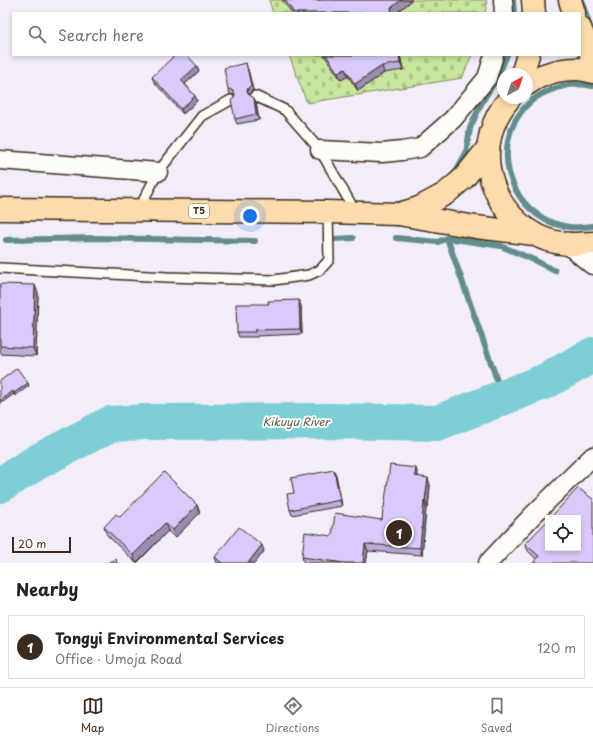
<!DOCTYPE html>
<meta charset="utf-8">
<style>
body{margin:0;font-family:"Playpen Sans",sans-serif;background:#f6f6f6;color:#222}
.controls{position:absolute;right:12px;bottom:12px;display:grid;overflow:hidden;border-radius:0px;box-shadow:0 2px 6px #0003}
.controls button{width:36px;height:36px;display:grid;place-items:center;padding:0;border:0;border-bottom:1px solid #e0e0e0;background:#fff;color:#222;font:20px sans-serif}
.compass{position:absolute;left:497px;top:68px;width:36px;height:36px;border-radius:50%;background:#fff;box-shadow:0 2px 6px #0003;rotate:40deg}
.scale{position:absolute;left:12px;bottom:10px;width:59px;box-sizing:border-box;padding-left:4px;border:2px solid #3b2a1e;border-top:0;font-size:11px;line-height:14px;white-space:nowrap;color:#3b2a1e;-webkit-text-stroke:3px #fdfcf7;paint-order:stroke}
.you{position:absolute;left:250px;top:216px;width:14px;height:14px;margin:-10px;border:3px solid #fff;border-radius:50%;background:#1a73e8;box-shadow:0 0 0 6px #1a73e833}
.badge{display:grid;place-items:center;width:26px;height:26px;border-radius:50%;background:#3b2a1e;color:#fff;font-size:13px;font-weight:700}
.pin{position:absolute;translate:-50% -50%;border:2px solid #fff;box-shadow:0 1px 4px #0006}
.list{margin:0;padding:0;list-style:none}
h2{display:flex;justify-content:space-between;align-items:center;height:52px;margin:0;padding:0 16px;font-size:17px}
h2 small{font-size:13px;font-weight:400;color:#767676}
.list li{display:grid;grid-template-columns:26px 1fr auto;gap:12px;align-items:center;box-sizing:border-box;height:64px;margin:0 8px 8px;padding:0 8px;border:1px solid #e0e0e0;border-radius:0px}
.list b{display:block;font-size:15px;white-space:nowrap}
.list p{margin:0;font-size:13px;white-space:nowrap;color:#767676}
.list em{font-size:13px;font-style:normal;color:#767676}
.icon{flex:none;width:22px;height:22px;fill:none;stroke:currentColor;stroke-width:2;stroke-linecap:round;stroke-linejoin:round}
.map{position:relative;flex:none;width:593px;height:563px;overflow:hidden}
.search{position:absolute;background:#fff;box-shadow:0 2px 6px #0003;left:12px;right:12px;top:12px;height:44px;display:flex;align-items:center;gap:10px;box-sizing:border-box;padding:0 14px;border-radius:0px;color:#767676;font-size:15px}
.sheet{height:124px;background:#fff}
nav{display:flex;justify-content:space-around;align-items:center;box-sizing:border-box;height:56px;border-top:1px solid #e0e0e0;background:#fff;font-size:11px;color:#767676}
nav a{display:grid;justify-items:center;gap:2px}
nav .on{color:#3b2a1e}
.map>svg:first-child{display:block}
.cemetery{fill:url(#cemetery-stones);stroke:#82885e}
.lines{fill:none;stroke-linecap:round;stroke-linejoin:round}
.stream{stroke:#638d8c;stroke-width:6}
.river{stroke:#7ecfd5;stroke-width:36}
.lane-casing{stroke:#3b2a1e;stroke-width:12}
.street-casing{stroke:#3b2a1e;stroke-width:21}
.secondary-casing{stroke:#3b2a1e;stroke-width:25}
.highway-casing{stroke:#3b2a1e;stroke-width:25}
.lane{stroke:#fdfcf7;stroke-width:9}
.street{stroke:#fdfcf7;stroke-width:18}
.secondary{stroke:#fdfcf7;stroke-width:22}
.highway{stroke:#fcdcac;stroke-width:22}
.wall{fill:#bbaed8;stroke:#3b2a1e}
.shaded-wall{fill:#988db0;stroke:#3b2a1e}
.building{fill:#d9cafb;stroke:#3b2a1e}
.labels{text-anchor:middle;stroke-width:4;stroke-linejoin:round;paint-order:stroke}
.shield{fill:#fdfcf7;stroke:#75695f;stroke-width:1}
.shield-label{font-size:9px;font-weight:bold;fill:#3b2a1e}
.water-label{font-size:11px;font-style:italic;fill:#4f5c55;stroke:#fdfcf7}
</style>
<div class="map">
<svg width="593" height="563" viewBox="0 0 593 563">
<defs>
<pattern id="cemetery-stones" width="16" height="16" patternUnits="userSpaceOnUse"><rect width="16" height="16" fill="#c8e69e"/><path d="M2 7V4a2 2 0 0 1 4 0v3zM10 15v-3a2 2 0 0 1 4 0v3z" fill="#adc588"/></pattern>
</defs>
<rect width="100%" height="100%" fill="#f2edf8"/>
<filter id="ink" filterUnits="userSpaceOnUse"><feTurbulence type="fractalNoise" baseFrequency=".025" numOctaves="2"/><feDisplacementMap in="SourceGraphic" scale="8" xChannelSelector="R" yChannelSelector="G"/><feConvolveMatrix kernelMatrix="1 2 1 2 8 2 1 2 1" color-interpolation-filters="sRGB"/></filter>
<g filter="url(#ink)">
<g class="cemetery">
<path d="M269,0H486L487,3L485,13H273Z"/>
<path d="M289,55H472L462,78L307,103Z"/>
</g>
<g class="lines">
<g class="stream">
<path d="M513,0L514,13"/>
<path d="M582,0L584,9L590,27"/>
<path d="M593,86C577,82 561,85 546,92C532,98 521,110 514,123C493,166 520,221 569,227C577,228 585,227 593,226"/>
<path d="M452,176L456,171L466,153L470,128L482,102L496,80L507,55"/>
<path d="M396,238L438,242L447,238L501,246L534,260L555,271"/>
<path d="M447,238L503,397"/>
<path d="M334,239L353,238"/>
<path d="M6,240L95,238L255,241"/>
</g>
<path class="river" d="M0,485L39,461L110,424L145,422L331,421L437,423L546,381L593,355"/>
<g class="lane-casing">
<g id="lane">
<path d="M255,96L285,110L320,150L355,211"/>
<path d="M139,209L158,172L202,116L231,100"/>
<path d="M0,268L167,277L274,280L309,275L320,270L329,260L328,212"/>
</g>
</g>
<g class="street-casing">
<g id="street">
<path d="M503,0L504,13"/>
<path d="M320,150L382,153L402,151L420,148L453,119L487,78L494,55"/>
<path d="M0,160L158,172"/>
<path d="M488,563L532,516L593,456"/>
</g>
</g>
<g class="secondary-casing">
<path id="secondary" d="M570,244L593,263"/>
</g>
<g class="highway-casing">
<g id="highway">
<path d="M533,0L534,13"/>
<path d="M570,0L574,13"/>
<path d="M580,28L593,59"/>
<path d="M522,74L528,55"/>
<path d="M527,84C541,74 560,69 577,69C583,69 588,71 593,72"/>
<path d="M510,98C472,141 485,205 534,234C544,240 560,244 572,244C579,244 586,243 593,243"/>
<path d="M0,209L328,212L398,214L476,227L534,234"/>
<path d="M399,214L419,208L445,194L464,178L488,148"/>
</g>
</g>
<use href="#lane" class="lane"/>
<use href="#street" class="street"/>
<use href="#secondary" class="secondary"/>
<use href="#highway" class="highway"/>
</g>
<g class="wall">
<path d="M282,0H412L397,13H292Z"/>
<path d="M324,55H400L403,70L384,73L358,91L348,76L341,80Z"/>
<path d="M248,69L253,90L250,93L249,95L254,98L256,103L259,120L237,124L235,119L234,98V95L230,94L228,89Z"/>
<path d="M199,71L185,84L195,96L197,101L183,114L154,82L152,77Z"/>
<path d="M0,293H38L36,356L1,354L0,350Z"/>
<path d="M301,306L302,334L257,336V337H239L237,332Z"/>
<path d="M336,475L342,506L292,515L290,510L294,493Z"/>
<path d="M418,475V477L430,485L428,508H426L422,555L368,551L366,563H304L302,557L332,536L382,520Z"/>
<path d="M593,499L536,559L528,551L525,544Z"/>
<path d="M197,505L200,513L175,538L168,531L137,563H136L107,535L104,527L120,517Z"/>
<path d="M264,551L255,563H217L215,557Z"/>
</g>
<g class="shaded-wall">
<path d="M401,0H412L397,13H392L391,8Z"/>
<path d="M399,55H400L403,70L400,63Z"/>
<path d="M246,63L253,90L250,93L249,97L247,91L248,88Z"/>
<path d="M197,66L199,71L183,86L181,80Z"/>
<path d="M382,66L384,73L358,91L355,84Z"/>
<path d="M345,69L348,76L341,80L338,73Z"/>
<path d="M195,96L197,101L183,114L181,109Z"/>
<path d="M254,98L256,103L259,120L256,114Z"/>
<path d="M35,285L38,293L36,356L33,348Z"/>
<path d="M299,300L301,306L302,334L300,329Z"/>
<path d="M28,383L29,386L15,396L14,393Z"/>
<path d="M13,391L14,394L0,404V401Z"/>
<path d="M416,468L418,475L417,483L415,476Z"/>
<path d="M334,470L336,475L342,506L340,500Z"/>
<path d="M428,478L430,485L428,508L425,501Z"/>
<path d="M424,501L426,508L422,555L420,548Z"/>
<path d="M197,505L200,513L175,538L173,530Z"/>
<path d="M165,523L168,531L136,563L133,555Z"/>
<path d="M365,544L368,551L366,563H363Z"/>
<path d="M262,545L264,551L255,563H248Z"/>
</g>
<g class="building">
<path d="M285,0H401L391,8L392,13H294Z"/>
<path d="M175,55H187L197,66L181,80L195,96L181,109L152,77Z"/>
<path d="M326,55H399L400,63L382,66L355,84L345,69L338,73Z"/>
<path d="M246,63L251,85L248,88L247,91L248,94L254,98L256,114L235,119L231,100L234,98L235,94L232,90L228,89L224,68Z"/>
<path d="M0,284L35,285L33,348L0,346Z"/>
<path d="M299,300L300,329L255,330V332H237L236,304H269L268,301Z"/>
<path d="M17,368L28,383L14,393L13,391L0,401V381Z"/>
<path d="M390,465L416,468L415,476L428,478L425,501H424L420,548L365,544L363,563H344L302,557L305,532L332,536L335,513L382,520L383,508H384Z"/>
<path d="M334,470L340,500L290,510L287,494L294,493L291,478Z"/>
<path d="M164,472L197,505L173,530L165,523L133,555L104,527L116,514L120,517Z"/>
<path d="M578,488L593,499V563H533L539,556L525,544L548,520V548H578V518H550Z"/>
<path d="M239,527L262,545L248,563H222L215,557Z"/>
<path d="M116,559L117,563H107Z"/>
</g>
</g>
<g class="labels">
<rect class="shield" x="189" y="204" width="20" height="14" rx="3"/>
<g class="shield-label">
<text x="199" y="214">T5</text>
</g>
<g class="water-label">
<text x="296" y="426">Kikuyu River</text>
</g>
</g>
</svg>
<div class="controls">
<button><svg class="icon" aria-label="locate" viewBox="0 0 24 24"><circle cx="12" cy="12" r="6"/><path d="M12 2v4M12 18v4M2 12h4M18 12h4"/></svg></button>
</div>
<svg class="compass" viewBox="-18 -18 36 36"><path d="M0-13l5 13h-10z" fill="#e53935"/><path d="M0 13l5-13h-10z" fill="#767676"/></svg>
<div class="scale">20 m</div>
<div class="you"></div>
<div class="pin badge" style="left:399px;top:533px">1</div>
<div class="search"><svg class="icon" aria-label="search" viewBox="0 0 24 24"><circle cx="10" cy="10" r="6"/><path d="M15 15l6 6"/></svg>Search here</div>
</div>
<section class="sheet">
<h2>Nearby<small></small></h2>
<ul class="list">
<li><span class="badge">1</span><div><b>Tongyi Environmental Services</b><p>Office · Umoja Road</p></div><em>120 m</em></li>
</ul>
</section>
<nav>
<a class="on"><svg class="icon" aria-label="map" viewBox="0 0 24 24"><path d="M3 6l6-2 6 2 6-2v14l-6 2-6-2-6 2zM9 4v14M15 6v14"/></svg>Map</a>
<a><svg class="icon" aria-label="directions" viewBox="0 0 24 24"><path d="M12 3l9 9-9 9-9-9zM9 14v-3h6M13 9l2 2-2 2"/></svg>Directions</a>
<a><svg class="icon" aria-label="saved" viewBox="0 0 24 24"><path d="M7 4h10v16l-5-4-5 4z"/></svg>Saved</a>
</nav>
